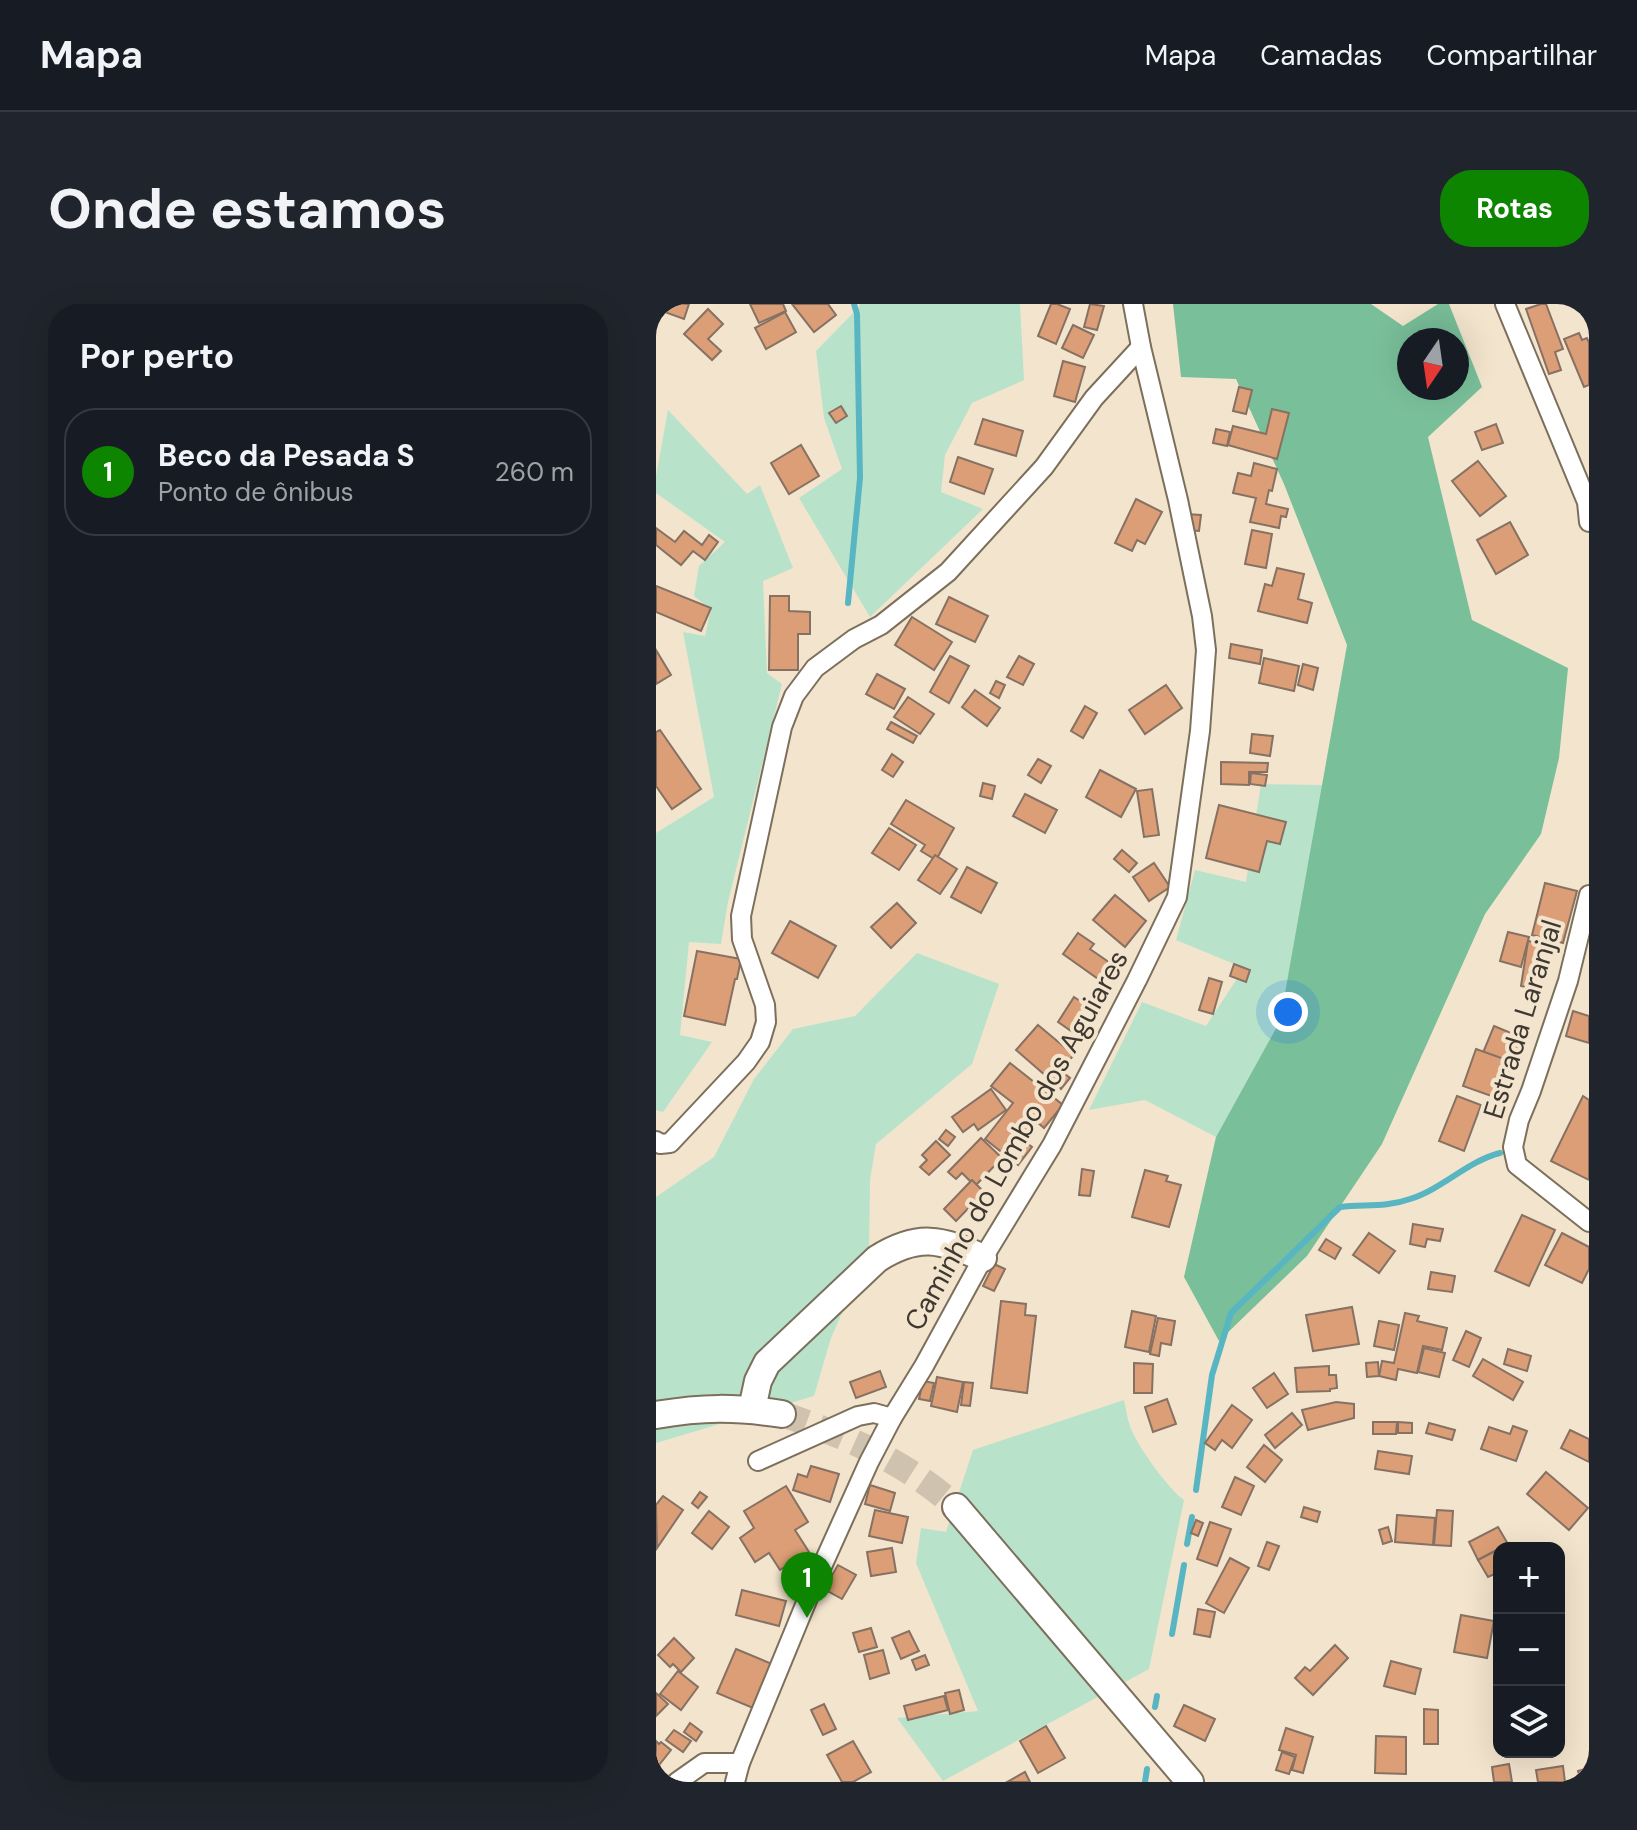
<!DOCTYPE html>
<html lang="pt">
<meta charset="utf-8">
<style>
body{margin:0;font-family:"DM Sans",sans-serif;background:#20242c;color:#f1f3f6}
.controls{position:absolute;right:24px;bottom:24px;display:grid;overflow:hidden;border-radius:16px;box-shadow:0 8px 32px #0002}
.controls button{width:72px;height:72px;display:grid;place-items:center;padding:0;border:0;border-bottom:2px solid #363941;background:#171b24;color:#f1f3f6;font:40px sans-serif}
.compass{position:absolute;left:741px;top:24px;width:72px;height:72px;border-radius:50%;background:#171b24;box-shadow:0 8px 32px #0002;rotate:193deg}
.you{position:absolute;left:632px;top:708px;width:28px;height:28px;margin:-20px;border:6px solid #fff;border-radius:50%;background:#1a73e8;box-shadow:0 0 0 12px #1a73e833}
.badge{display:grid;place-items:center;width:52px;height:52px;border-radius:50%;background:#0e8500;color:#fff;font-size:26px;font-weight:700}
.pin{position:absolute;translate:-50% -66px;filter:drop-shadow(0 2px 4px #0008)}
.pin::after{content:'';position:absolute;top:42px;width:28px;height:24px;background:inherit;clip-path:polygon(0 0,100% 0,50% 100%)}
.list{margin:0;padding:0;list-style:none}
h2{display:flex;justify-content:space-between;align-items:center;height:104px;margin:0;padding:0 32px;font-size:34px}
h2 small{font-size:26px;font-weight:400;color:#9ea1a6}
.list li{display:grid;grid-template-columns:52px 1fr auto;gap:24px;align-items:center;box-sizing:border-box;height:128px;margin:0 16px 16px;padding:0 16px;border:2px solid #363941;border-radius:32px}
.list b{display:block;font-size:30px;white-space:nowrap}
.list p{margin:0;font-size:26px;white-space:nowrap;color:#9ea1a6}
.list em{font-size:26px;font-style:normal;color:#9ea1a6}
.icon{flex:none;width:44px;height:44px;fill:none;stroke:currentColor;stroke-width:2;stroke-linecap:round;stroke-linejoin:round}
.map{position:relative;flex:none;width:933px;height:1478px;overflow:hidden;border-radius:32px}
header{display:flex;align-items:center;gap:48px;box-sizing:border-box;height:112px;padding:0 40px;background:#171b24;border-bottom:2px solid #363941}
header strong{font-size:38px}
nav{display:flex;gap:44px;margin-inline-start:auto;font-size:28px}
.intro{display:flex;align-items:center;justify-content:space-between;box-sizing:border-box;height:192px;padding:0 48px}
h1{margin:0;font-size:56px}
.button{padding:20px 36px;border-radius:32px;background:#0e8500;color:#fff;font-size:28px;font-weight:700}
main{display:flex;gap:48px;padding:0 48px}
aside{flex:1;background:#171b24;border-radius:32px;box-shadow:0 8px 32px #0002}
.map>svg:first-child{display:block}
.green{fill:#b8e3ca}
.forest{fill:#79bf99;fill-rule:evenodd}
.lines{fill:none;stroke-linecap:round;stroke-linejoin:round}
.stream{stroke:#57b6c1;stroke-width:6}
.building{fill:#db9e76;stroke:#867163;stroke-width:2}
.secondary-tunnel{stroke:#cfc2ae;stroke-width:26;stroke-dasharray:26 13;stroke-linecap:butt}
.minor-casing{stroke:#7c6f5b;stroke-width:22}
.secondary-casing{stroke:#7c6f5b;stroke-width:30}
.minor{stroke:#fff;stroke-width:18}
.secondary{stroke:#fff;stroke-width:26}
.labels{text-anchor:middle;stroke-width:8;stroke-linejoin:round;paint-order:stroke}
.street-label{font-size:28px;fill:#3e3830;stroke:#f3e4cd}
</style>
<header>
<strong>Mapa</strong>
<nav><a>Mapa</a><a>Camadas</a><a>Compartilhar</a></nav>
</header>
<div class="intro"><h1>Onde estamos</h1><a class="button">Rotas</a></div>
<main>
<aside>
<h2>Por perto<small></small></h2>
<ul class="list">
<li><span class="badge">1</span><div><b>Beco da Pesada S</b><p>Ponto de ônibus</p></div><em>260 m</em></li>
</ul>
</aside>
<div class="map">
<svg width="933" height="1478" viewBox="0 0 933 1478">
<rect width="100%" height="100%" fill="#f3e4cd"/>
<g class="green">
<path d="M203,0H364L368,76L316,99L289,151L285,188L327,205L214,313L143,194L186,165L168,114L160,47L204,2Z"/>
<path d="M12,106L91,190L104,181L137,264L107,277L111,369L126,380L72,598L65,640L33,638L24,731L56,738L7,808L0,806V529L58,493L27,328L49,332L55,305L38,292L43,262L69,238L0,189V172Z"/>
<path d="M605,480L667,481L624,717L560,833L489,796L433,806L486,698L550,722L588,664L520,636L539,566L590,578Z"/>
<path d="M261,649L343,680L316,760L220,840L214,876L213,947L175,1034L158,1092L0,1139V893L58,853L98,775L137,725L199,712Z"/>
<path d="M468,1096C470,1105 471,1114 474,1122C479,1139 513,1186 528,1196L493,1365L287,1477L241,1414L322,1407L260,1259L265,1224L290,1228L317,1146Z"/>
</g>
<path class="forest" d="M517,0H715L747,22L782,0H793L826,83L772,133L816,316L912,364L903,454L885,530L829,610L726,840L651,952L563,1037L528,973L560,833L624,717L691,341L628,180L580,75L525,73ZM753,36H801V84H753Z"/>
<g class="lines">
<g class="stream">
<path d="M192,299L204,174L201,10L198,0"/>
<path d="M540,1186L556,1071L575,1009L684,903C709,900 729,904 754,895C786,885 812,857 844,849"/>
<path d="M531,1240L536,1213"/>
<path d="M516,1330L528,1261"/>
<path d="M499,1403L501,1392"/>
<path d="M489,1478L491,1465"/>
</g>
</g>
<g class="building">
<path d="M5,0H33L28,15L3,6Z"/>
<path d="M94,0H127L130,7L103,19Z"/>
<path d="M136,0H172L180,11L158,28Z"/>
<path d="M395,0H401L414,5L400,40L382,32Z"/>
<path d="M434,0L448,2L441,26L428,23Z"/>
<path d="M885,0H890L907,45L899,48L905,66L893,70L870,5Z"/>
<path d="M52,5L67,20L52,35L65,47L56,56L28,30Z"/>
<path d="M129,8L140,28L110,45L99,24Z"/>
<path d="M417,21L438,31L427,54L406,44Z"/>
<path d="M923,29L926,36L931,34L933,39V81L928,83L908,35Z"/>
<path d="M407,57L429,63L419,98L398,92Z"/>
<path d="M583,83L596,86L590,110L577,107Z"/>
<path d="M185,102L191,112L180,119L173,109Z"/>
<path d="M616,105L633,109L621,155L572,141L577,122L610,130Z"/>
<path d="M327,115L367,127L360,152L319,140Z"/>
<path d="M840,120L847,139L826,146L819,128Z"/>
<path d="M560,125L574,128L571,142L557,139Z"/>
<path d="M145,141L163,172L133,190L115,159Z"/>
<path d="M302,153L337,165L328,190L294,178Z"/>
<path d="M822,157L850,192L824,212L796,177Z"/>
<path d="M598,159L621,165L616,187L613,186L610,200L632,205L630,213L625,212L623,224L594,218L600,194L577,189L582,169L595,172Z"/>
<path d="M480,195L506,208L489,240L481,236L476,247L459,239Z"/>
<path d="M530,210L545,211L543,227L529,226Z"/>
<path d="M854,218L872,251L840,270L821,236Z"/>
<path d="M0,224L19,238L28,227L46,241L53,231L62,238L49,256L37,247L25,261L0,241Z"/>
<path d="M596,226L616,230L610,264L589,260Z"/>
<path d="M621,264L648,270L642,295L656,299L651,319L602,307L609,280L616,282Z"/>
<path d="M0,282L55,304L45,327L0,308Z"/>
<path d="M114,292H133V307L154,308V330H142V366H113Z"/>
<path d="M293,293L332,312L319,338L280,320Z"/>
<path d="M256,313L296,338L278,366L239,341Z"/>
<path d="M575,340L606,346L604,360L573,354Z"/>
<path d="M0,346L15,371L0,380Z"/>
<path d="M294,352L313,362L293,399L274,388Z"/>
<path d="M363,352L378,360L367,381L351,373Z"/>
<path d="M608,354L643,362L638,387L603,379Z"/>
<path d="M647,360L662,364L657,386L642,381Z"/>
<path d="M221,370L249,385L238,405L210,390Z"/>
<path d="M340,377L349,381L343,394L334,389Z"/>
<path d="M510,381L526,404L489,430L473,406Z"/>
<path d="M319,386L344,404L331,422L306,403Z"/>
<path d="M252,393L278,410L264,430L238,413Z"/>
<path d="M429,402L441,409L427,434L415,427Z"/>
<path d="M235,418L261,432L257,439L231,425Z"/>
<path d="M4,426L45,485L16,505L0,482V428Z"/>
<path d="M596,430L617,432L614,452L594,449Z"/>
<path d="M236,450L247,458L237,473L226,466Z"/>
<path d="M382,455L395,462L385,479L372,471Z"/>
<path d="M565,458L612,459L611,468H593V481L565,480Z"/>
<path d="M444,466L480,485L465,513L430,493Z"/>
<path d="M595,469L611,471L609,482L594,480Z"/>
<path d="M327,479L339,482L336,495L324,492Z"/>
<path d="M496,485L503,531L488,533L481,487Z"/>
<path d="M369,490L401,506L389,529L357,512Z"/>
<path d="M250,496L298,524L280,556L265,547L269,541L235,520Z"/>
<path d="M563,501L630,518L624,540L611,537L603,568L550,554Z"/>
<path d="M233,524L260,541L243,566L216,549Z"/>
<path d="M466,546L481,559L473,568L458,555Z"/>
<path d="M279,551L301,565L284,590L262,576Z"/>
<path d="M498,559L514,583L493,597L477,573Z"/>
<path d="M311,563L341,579L325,609L295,593Z"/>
<path d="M889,579L921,587L907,639L876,631Z"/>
<path d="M459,591L490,617L469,643L437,616Z"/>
<path d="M241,599L260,619L235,644L215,623Z"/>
<path d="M134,617L180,642L162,674L116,649Z"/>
<path d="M852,628L873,633L865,663L844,657Z"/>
<path d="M422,629L438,640L434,645L457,661L445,677L407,650Z"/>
<path d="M872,637L893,641L885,686L865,682Z"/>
<path d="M41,647L85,655L81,675H79L69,721L28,712Z"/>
<path d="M578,660L594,666L590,678L574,672Z"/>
<path d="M553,674L566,678L557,710L543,706Z"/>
<path d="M418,693L438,706L421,731L402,718Z"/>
<path d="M917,707L933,712V739L910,732Z"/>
<path d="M382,721L418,751L404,766L414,774L405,785L360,746Z"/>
<path d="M838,722L867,734L853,768L824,756Z"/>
<path d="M820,745L854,757L841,794L807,782Z"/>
<path d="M354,759L407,801L388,824L381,818L367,836L376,843L362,861L329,835L357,799L335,782Z"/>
<path d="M335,785L350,806L322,826L318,820L307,828L296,813Z"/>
<path d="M801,792L825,801L808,847L783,837Z"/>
<path d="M927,792L933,796V876L895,857Z"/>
<path d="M290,826L299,833L292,842L283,835Z"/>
<path d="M325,834L346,854L319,882L306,869L300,875L292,868Z"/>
<path d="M280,837L294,851L273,871L264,863L271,856L266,851Z"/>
<path d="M426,865L438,867L434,892L423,891Z"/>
<path d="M489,866L512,872L510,877L525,881L513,923L476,913Z"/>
<path d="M316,876L328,888L300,917L288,905Z"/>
<path d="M866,911L899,926L873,982L839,967Z"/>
<path d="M757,920L787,925L784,937L771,935L769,943L754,940Z"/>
<path d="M713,929L739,947L723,969L697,951Z"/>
<path d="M906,929L933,943V965L926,979L889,961Z"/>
<path d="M670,935L685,944L679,955L663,946Z"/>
<path d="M338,960L349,965L338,987L327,982Z"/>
<path d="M775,968L799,972L796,988L772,985Z"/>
<path d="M345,997L370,1000L369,1011L380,1012L371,1089L335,1084Z"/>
<path d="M696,1003L703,1040L657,1047L650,1011Z"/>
<path d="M476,1007L500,1012L493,1048L469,1043Z"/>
<path d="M749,1009L763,1012L761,1017L791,1024L786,1046L767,1042L761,1069L742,1065L740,1076L723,1072L726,1057L738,1059Z"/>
<path d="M502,1014L519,1017L515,1041L505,1039L503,1052L494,1050Z"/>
<path d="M723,1017L743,1021L738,1046L718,1042Z"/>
<path d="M810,1027L825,1034L813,1063L797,1056Z"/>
<path d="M768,1044L789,1049L783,1073L762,1068Z"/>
<path d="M852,1045L875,1052L871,1067L848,1060Z"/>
<path d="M827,1055L867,1078L857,1096L817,1072Z"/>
<path d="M722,1058L723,1072L711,1073L710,1059Z"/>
<path d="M478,1059L497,1060L496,1089H478Z"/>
<path d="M673,1062V1071H680L681,1084L674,1085V1087L641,1088L639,1064Z"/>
<path d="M224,1067L230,1083L200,1094L194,1078Z"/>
<path d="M618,1069L632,1090L611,1104L597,1084Z"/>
<path d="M281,1073L307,1078L301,1108L275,1102Z"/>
<path d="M267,1077L278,1079L274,1097L263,1095Z"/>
<path d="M308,1078L317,1079L314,1102L305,1101Z"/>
<path d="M511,1095L520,1120L497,1128L489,1103Z"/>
<path d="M680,1098L698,1100V1114L652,1126L646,1106Z"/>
<path d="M576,1101L596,1116L576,1144L566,1136L559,1146L549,1139Z"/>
<path d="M636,1109L646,1121L619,1144L609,1131Z"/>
<path d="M717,1118H741L740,1130H717Z"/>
<path d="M742,1118L756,1119V1129H742Z"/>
<path d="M773,1119L799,1126L796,1136L770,1129Z"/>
<path d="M857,1122L871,1127L860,1157L825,1145L833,1123L854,1130Z"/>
<path d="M914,1126L933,1135V1158L905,1144Z"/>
<path d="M608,1141L626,1156L609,1178L591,1163Z"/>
<path d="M722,1147L756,1152L753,1170L719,1165Z"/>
<path d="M155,1162L183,1170L174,1198L137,1186L142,1170L151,1173Z"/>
<path d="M890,1168L932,1204L913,1226L871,1190Z"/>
<path d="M579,1173L598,1182L585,1211L566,1203Z"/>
<path d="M214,1181L239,1189L234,1207L209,1200Z"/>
<path d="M130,1182L152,1218L139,1226L153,1248L124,1266L113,1249L99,1258L84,1234L98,1224L88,1207Z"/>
<path d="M44,1188L51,1193L42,1204L36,1199Z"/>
<path d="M7,1192L27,1206L1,1244L0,1201Z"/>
<path d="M648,1203L664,1208L661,1218L645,1213Z"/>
<path d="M219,1206L252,1213L246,1239L213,1232Z"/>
<path d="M781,1206L797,1207L795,1242L778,1241Z"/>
<path d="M53,1207L73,1223L56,1245L36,1229Z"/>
<path d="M741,1211L779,1214L777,1241L739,1238Z"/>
<path d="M540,1216L547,1219L542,1232L535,1229Z"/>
<path d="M554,1218L575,1225L561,1262L541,1255Z"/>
<path d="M732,1223L736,1237L727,1240L723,1226Z"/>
<path d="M842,1223L852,1240L822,1256L813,1238Z"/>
<path d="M611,1238L623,1242L613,1266L602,1262Z"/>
<path d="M236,1244L240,1268L215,1272L211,1248Z"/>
<path d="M843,1245V1268L832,1273L822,1256Z"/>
<path d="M574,1254L593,1264L568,1309L550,1299Z"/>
<path d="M182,1261L200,1271L186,1295L168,1285Z"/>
<path d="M86,1286L130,1297L123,1322L80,1311Z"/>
<path d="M542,1305L559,1308L554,1333L538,1330Z"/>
<path d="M805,1311L838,1317L831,1354L798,1348Z"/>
<path d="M215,1324L221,1343L203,1348L197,1329Z"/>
<path d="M253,1327L263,1347L245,1355L236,1334Z"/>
<path d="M18,1334L38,1354L25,1368L17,1360L14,1363L2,1351Z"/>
<path d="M679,1341L692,1354L657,1391L639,1374L649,1363L654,1367Z"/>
<path d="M80,1345L116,1360L97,1404L61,1389Z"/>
<path d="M227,1346L233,1369L214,1375L208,1351Z"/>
<path d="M269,1351L273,1361L260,1366L256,1356Z"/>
<path d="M735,1357L765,1365L759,1390L728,1382Z"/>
<path d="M22,1367L42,1383L25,1406L4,1390Z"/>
<path d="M303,1386L308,1406L294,1410L289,1389Z"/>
<path d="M0,1389L12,1400L0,1412Z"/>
<path d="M288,1392L292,1406L252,1416L248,1402Z"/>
<path d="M168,1400L180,1425L167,1431L155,1406Z"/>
<path d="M528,1401L559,1415L549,1437L518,1422Z"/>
<path d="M768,1405L782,1406V1440H768Z"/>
<path d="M34,1419L46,1428L40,1437L28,1428Z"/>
<path d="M390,1422L409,1454L382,1469L364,1437Z"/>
<path d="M630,1424L657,1433L647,1469L636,1466L640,1451L623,1446Z"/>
<path d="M18,1426L35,1437L27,1448L10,1436Z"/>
<path d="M720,1432L750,1433V1470L719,1469Z"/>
<path d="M0,1437L3,1440L5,1438L15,1446L0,1465Z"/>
<path d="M197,1437L215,1468L197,1478H186L171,1451Z"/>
<path d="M626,1448L639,1453L633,1470L620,1466Z"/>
<path d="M853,1460L856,1478H838L836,1463Z"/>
<path d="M907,1462L909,1478H882L880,1466Z"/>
<path d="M933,1464V1478H925L922,1467Z"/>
<path d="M369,1468L374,1478H351Z"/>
</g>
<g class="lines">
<path class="secondary-tunnel" d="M126,1110C188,1131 252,1159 300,1203"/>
<g class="minor-casing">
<g id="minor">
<path d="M849,0L931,198L933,218"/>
<path d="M933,591L912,677L875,787L863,816L857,843L861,861L933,918"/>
<path d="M0,837L4,840L14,839L90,758L104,738L110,718L109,701L86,635L85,612L126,423L138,392L159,364L198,335L225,321L292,268L388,163L438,94L485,43"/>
<path d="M102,1157L202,1112L218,1109L236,1114"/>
<path d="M21,1478L48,1459H84"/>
<path d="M79,1478L84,1459L154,1289L213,1158L236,1114L268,1062L327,954L396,841L481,676L521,593L544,427L550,346L546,312L522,196L485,43L477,0"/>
</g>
</g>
<g class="secondary-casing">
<g id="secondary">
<path d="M96,1105L102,1077L111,1059L221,955C262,929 285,935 327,954"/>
<path d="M0,1111C46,1103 80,1103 126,1110"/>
<path d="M300,1203L534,1478"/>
</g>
</g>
<use href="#minor" class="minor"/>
<use href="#secondary" class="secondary"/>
</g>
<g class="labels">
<g class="street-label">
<text transform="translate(866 715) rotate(-73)" y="10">Estrada Laranjal</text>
<text transform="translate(360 836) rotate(-61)" y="10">Caminho do Lombo dos Aguiares</text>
</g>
</g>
</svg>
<div class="controls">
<button>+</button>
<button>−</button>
<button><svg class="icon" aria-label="layers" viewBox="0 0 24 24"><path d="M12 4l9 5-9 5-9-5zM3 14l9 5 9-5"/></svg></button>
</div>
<svg class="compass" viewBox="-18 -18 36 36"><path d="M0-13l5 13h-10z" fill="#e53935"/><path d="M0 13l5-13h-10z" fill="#9ea1a6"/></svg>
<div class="you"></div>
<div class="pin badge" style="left:151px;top:1314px">1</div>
</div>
</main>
